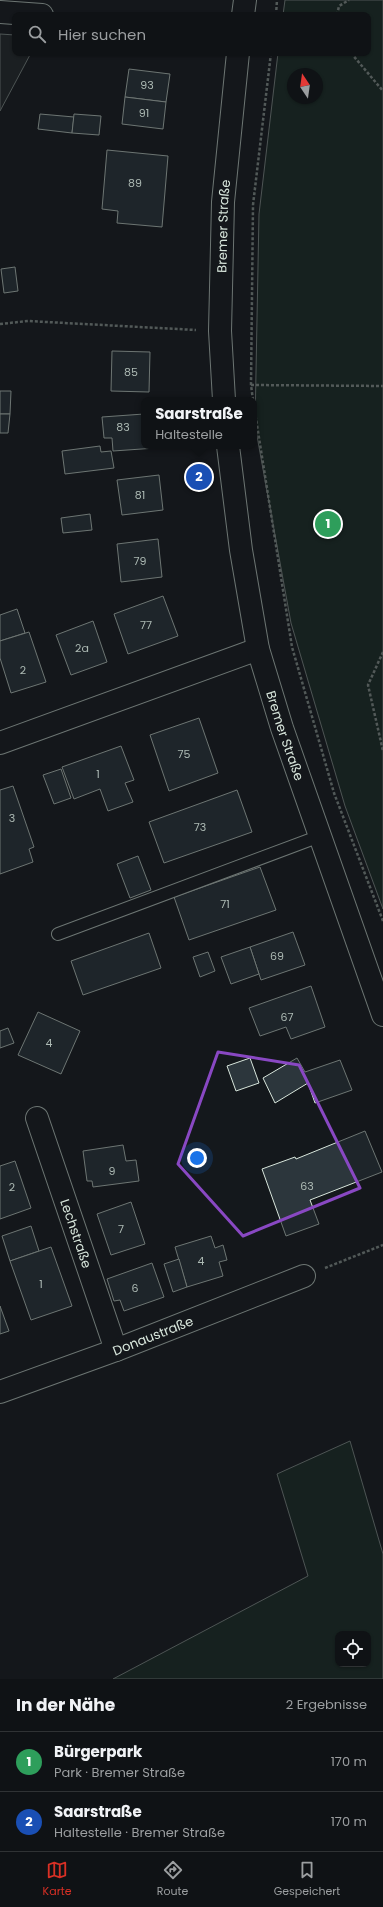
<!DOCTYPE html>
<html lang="de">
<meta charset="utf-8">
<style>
body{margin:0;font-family:Poppins,sans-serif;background:#181b1e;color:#f1f3f6}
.controls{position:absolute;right:12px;bottom:12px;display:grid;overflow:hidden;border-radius:8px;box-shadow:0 1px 3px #0004}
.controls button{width:36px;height:36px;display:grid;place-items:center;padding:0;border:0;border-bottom:1px solid #2f3234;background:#0f1215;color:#f1f3f6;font:20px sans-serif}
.compass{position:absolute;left:287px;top:68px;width:36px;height:36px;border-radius:50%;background:#0f1215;box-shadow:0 1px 3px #0004;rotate:347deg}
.you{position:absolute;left:197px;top:1158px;width:14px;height:14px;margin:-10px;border:3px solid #fff;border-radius:50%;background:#1a73e8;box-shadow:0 0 0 6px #1a73e833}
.badge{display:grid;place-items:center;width:26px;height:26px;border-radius:50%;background:#d93025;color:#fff;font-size:13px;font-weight:700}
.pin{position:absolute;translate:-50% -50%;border:2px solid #fff;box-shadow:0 1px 4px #0006}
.popup{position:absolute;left:141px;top:397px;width:116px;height:52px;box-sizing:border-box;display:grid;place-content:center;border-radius:8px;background:#0f1215;filter:drop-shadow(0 1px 3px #0005);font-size:13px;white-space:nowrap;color:#9b9ea0}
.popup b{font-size:15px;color:#f1f3f6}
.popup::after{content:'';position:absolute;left:50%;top:100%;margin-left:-8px;border:8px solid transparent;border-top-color:#0f1215}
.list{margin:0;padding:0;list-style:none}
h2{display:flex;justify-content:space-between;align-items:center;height:52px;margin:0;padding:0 16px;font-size:17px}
h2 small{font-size:13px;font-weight:400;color:#9b9ea0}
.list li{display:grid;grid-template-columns:26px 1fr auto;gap:12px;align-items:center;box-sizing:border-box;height:60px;padding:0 16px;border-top:1px solid #2f3234}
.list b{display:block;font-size:15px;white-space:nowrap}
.list p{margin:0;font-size:13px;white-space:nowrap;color:#9b9ea0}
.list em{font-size:13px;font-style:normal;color:#9b9ea0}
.icon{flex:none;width:22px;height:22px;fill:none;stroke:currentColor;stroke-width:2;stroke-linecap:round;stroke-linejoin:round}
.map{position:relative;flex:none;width:383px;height:1679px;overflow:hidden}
.search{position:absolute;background:#0f1215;box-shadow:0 1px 3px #0004;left:12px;right:12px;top:12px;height:44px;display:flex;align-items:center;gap:10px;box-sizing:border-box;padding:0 14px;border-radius:8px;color:#9b9ea0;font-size:15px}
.sheet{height:172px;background:#0f1215}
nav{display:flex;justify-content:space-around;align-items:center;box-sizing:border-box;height:56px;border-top:1px solid #2f3234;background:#0f1215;font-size:11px;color:#9b9ea0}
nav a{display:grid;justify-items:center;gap:2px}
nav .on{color:#d93025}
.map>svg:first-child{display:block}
.green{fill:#1a2d24;stroke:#939e99;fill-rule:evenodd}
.parking{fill:#24282b;stroke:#939e99}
.building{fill:#2c363c;stroke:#d8e6dc}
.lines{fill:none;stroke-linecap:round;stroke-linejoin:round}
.lane-casing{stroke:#d8e6dc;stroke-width:14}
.street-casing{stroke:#d8e6dc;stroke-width:24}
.primary-casing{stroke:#d8e6dc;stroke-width:24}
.path{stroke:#9da8a2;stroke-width:2.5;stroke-dasharray:3 2;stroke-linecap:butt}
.lane{stroke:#14181c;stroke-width:12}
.street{stroke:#14181c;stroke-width:22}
.primary{stroke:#14181c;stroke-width:22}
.marked{fill:none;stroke:#8948c3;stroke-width:3;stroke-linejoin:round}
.labels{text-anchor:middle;stroke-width:3;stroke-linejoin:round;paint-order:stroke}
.number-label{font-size:11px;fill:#adbab4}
.street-label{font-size:13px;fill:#d8e6dc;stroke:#14181c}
</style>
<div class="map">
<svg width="383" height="1679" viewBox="0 0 383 1679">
<rect width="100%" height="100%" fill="#14181c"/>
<g class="green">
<path d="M285,0H383V909L345,806L291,623L255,425L259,214L278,53H368V15H283ZM293,74H317V98H293Z"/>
<path d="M350,1441L383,1554V1679H113L308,1576L277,1474ZM338,1634H368V1664H338Z"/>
</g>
<path class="parking" d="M0,34L15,35V53H31L0,111Z"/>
<g class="building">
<path d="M129,69L170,74L166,102L125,97Z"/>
<path d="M125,97L166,102L163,129L122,124Z"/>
<path d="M40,114L74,117L72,133L38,129Z"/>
<path d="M74,114L101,116L99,135L72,133Z"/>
<path d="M107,150L168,156L162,227L117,223L118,211L102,209Z"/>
<path d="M15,267L18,291L4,293L1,269Z"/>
<path d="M112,351L150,352L149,392L111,391Z"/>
<path d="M0,391H11L10,414H0Z"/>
<path d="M0,414H10L8,433H0Z"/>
<path d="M144,414V446H156V448L113,451L112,438H104L102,417Z"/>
<path d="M100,446L101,452L111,451L114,468L65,474L62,451Z"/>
<path d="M159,475L163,510L122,515L117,480Z"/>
<path d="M90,514L92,530L63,533L61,518Z"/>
<path d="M158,539L162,577L121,582L117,544Z"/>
<path d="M163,596L178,636L128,654L114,614Z"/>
<path d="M17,609L25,633L0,641V615Z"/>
<path d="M93,621L107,662L71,675L56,635Z"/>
<path d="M29,632L46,682L11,693L0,658V641Z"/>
<path d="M199,718L218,773L169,791L150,735Z"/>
<path d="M121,746L134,780L125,783L133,802L108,811L100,789L74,799L62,767Z"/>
<path d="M61,769L71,798L54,804L43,775Z"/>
<path d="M13,786L34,847L29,849L33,862L0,874V790Z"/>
<path d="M237,790L252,832L164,863L149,822Z"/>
<path d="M138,856L151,890L130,898L117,864Z"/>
<path d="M260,867L276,910L189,940L174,897Z"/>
<path d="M293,932L305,965L261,980L250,947Z"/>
<path d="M149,933L161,968L83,995L71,961Z"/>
<path d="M250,947L259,974L231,984L221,957Z"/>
<path d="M208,952L215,971L200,977L193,957Z"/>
<path d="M311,986L325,1027L291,1039L286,1027L260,1036L249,1008Z"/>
<path d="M38,1012L80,1031L61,1074L18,1055Z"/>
<path d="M8,1028L14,1043L0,1048V1031Z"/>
<path d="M250,1058L259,1083L236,1091L227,1066Z"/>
<path d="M297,1058L305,1072L340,1060L352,1090L315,1103L308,1083L275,1103L263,1078Z"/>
<path d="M365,1131L382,1172L310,1200L319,1224L286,1236L262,1169L295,1157L296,1159Z"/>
<path d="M123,1145L126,1161L136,1160L139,1181L93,1187L92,1181H87L83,1151Z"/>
<path d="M15,1161L31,1208L0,1219V1166Z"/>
<path d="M131,1202L145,1244L111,1255L97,1214Z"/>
<path d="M31,1226L39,1251L10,1261L2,1236Z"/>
<path d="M211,1236L215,1248L223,1245L227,1260L219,1262L223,1276L187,1287L175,1247Z"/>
<path d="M51,1247L72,1306L31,1320L10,1261Z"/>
<path d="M179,1259L187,1287L173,1292L164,1264Z"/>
<path d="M152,1263L164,1297L124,1311L120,1300L114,1301L107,1279Z"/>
<path d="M0,1306L9,1331L0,1334Z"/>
</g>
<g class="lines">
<g class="lane-casing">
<path id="lane" d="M58,934L320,836"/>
</g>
<g class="street-casing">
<g id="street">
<path d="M0,12L42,15"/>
<path d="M0,743L258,649"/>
<path id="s1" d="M37,1118L116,1350"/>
<path id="s2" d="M0,1392L116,1350L304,1276"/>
</g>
</g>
<g class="primary-casing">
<g id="primary">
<path d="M243,15L245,0"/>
<path id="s3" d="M224,400L220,331L223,202L238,53"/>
<path id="s4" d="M228,446L241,550L258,649L282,728L383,1015"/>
</g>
</g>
<g class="path">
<path d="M276,15L277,0"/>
<path d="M337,15L339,6L349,0"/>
<path d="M351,53L383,91"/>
<path d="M0,324L28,321L196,330"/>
<path d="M251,385L383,386"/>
<path d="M253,400L251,385L253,205L271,53"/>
<path d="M254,406L292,647L334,793L383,921"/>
<path d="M383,652L368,685L383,751"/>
<path d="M325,1268L383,1245"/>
</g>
<use href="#lane" class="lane"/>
<use href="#street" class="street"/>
<use href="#primary" class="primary"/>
</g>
<path d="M0 0H383V1679H0ZM218,1052L299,1065L360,1188L243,1236L178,1164Z" fill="#14181c" fill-opacity=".55" fill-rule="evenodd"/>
<path class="marked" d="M218,1052L299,1065L360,1188L243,1236L178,1164Z"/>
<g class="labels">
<g class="number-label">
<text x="147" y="89">93</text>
<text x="144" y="117">91</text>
<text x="135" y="187">89</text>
<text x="131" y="376">85</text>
<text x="123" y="431">83</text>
<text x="140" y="499">81</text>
<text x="140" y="565">79</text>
<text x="146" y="629">77</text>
<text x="82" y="652">2a</text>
<text x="23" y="674">2</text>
<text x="184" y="758">75</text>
<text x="98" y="778">1</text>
<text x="12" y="822">3</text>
<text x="200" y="831">73</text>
<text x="225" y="908">71</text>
<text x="277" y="960">69</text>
<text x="287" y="1021">67</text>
<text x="49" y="1047">4</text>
<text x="112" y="1175">9</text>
<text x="307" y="1190">63</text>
<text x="12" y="1191">2</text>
<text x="121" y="1233">7</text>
<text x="201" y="1265">4</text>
<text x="41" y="1288">1</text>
<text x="135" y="1292">6</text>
</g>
<g class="street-label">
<text dy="5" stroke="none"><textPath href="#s3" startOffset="174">Bremer Straße</textPath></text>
<text dy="5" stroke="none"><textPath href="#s4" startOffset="296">Bremer Straße</textPath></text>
<text dy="5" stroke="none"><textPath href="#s1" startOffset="122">Lechstraße</textPath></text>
<text dy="5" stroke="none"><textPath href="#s2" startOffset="163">Donaustraße</textPath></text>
</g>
</g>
</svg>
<div class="controls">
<button><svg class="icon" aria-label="locate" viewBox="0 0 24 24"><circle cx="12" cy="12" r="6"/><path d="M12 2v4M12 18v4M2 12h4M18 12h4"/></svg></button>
</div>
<svg class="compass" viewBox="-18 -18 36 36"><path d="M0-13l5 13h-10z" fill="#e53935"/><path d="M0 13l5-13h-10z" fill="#9b9ea0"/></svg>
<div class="you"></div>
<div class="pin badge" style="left:328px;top:524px;background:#2e9e5b">1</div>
<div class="pin badge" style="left:199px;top:477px;background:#1a4fb4">2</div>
<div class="popup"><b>Saarstraße</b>Haltestelle</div>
<div class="search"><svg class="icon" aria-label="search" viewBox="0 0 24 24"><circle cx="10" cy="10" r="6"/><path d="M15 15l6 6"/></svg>Hier suchen</div>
</div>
<section class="sheet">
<h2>In der Nähe<small>2 Ergebnisse</small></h2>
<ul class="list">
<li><span class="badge" style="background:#2e9e5b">1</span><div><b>Bürgerpark</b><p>Park · Bremer Straße</p></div><em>170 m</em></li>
<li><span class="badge" style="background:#1a4fb4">2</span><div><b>Saarstraße</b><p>Haltestelle · Bremer Straße</p></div><em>170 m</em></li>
</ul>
</section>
<nav>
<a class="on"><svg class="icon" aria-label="map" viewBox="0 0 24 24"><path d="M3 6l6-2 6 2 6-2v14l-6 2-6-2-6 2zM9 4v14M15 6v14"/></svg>Karte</a>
<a><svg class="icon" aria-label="directions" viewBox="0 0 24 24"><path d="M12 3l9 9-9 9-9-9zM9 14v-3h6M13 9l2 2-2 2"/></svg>Route</a>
<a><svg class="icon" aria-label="saved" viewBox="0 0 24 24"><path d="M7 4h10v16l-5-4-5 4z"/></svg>Gespeichert</a>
</nav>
